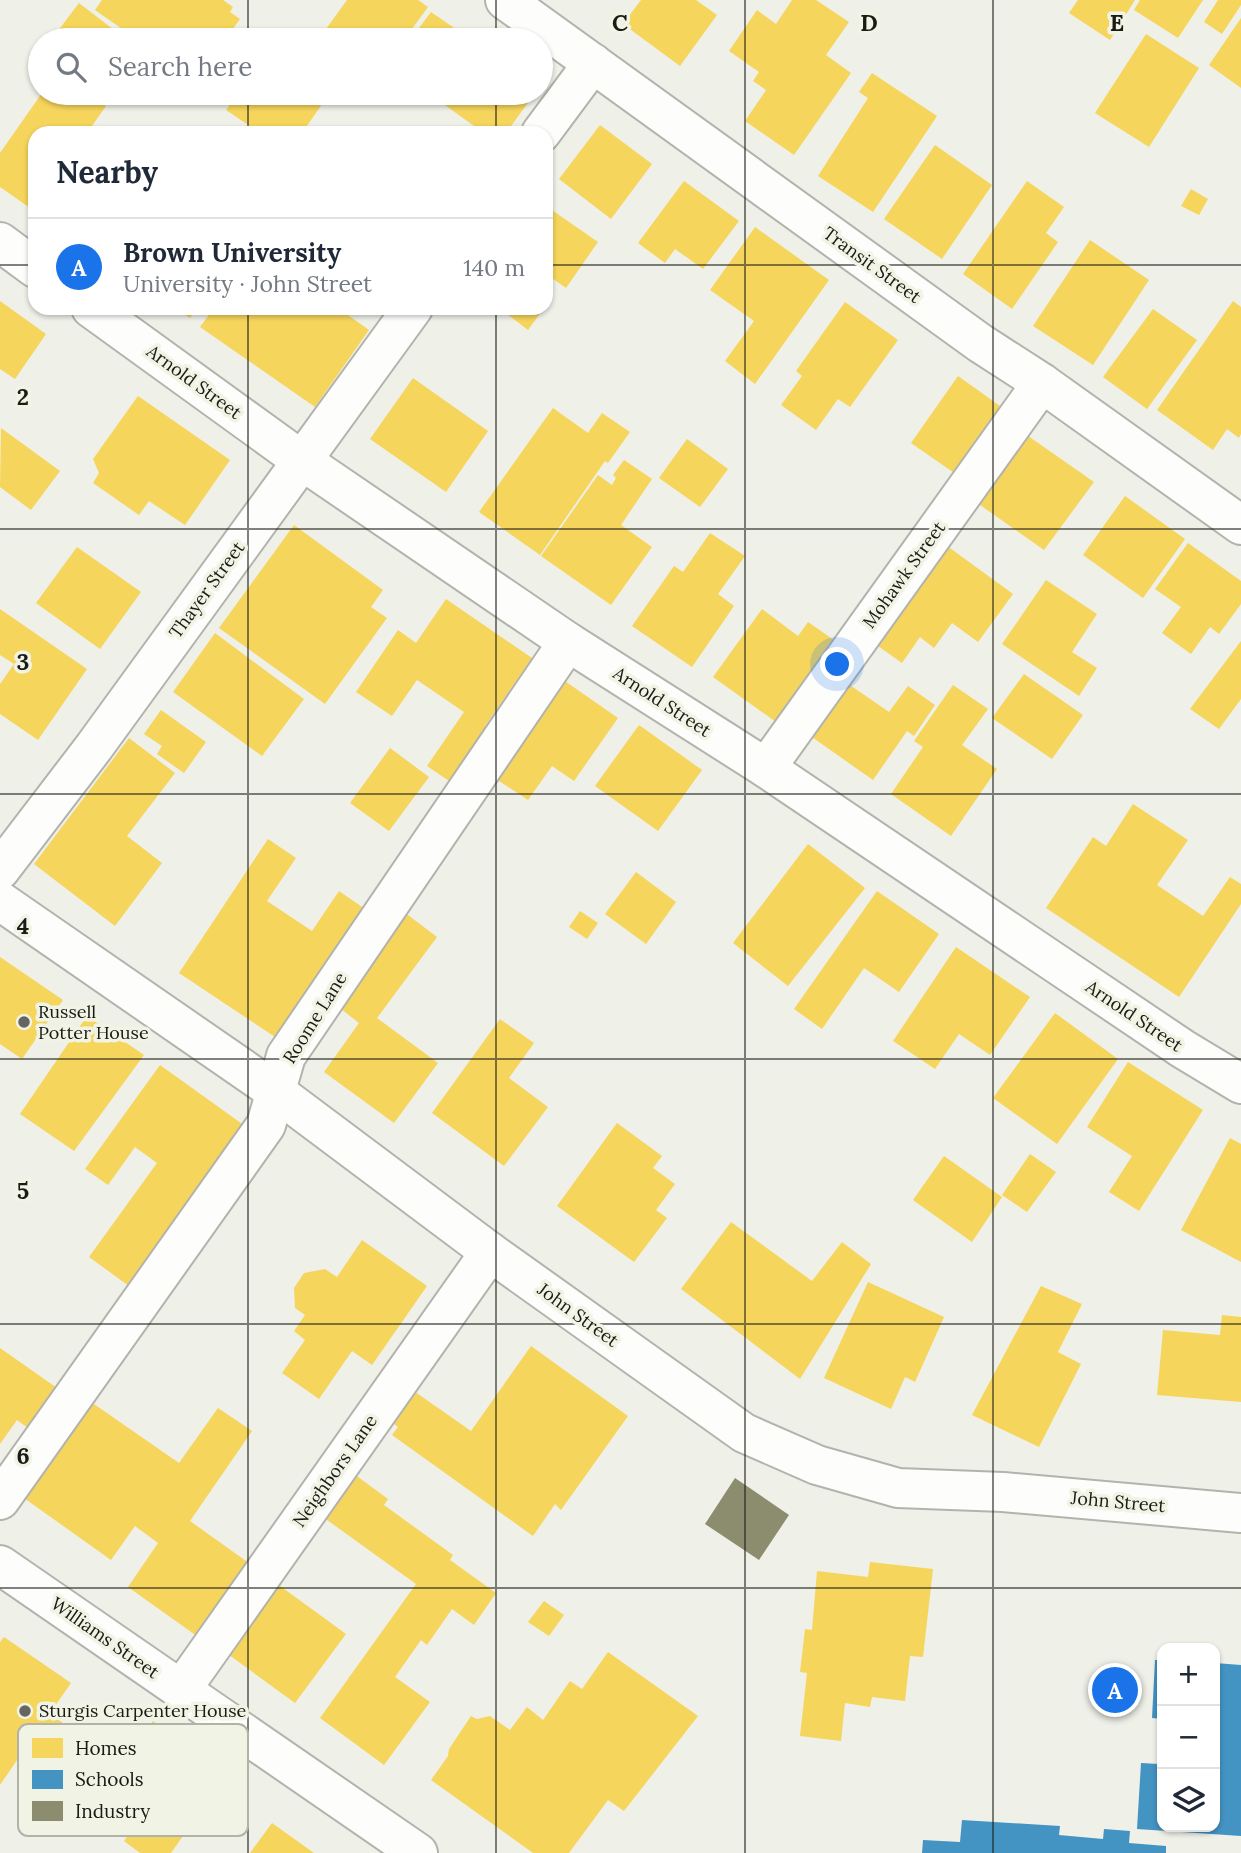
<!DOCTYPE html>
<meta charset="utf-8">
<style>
body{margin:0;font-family:Lora,serif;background:#f2f2f3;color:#1f2937}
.controls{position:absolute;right:21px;bottom:21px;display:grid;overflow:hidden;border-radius:14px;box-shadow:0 2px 5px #0004}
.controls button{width:63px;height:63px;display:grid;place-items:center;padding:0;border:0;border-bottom:2px solid #e0e1e3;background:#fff;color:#1f2937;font:35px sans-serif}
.you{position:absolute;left:838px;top:665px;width:24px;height:24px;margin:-18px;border:5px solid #fff;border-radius:50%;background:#1a73e8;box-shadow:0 0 0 10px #1a73e833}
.badge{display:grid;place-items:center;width:46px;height:46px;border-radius:50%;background:#1a73e8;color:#fff;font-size:23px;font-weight:700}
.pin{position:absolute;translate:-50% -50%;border:4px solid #fff;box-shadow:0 2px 7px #0006}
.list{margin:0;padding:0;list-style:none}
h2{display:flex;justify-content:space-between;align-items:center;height:91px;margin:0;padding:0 28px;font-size:30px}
h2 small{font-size:23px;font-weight:400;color:#747a83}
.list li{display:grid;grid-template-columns:46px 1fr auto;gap:21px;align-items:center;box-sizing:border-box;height:98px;padding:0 28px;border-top:2px solid #e0e1e3}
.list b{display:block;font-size:26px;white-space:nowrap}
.list p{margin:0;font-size:23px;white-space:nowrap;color:#747a83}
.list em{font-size:23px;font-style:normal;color:#747a83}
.icon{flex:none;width:38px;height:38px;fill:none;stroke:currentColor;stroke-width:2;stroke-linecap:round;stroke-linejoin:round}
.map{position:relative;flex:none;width:1241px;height:1853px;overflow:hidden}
.search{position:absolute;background:#fff;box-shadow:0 2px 5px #0004;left:28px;top:28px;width:525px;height:77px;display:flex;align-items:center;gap:18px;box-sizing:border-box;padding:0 24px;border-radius:38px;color:#747a83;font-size:26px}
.panel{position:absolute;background:#fff;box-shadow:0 2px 5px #0004;left:28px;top:126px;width:525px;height:189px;border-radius:21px}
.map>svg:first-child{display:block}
.homes{fill:#f6d55c}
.schools{fill:#4393c3}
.industry{fill:#8c8c6e}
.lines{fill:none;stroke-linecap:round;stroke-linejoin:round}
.minor-casing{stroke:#b2b3ad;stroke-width:42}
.minor{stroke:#fdfdfc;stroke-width:38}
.grid{fill:none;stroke:#1a1b16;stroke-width:2;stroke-opacity:0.55}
.poi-dot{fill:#656660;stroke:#f1f4e5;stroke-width:2.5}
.labels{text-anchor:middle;stroke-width:7;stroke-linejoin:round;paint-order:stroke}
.street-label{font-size:18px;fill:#1a1b16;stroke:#f1f4e5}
.poi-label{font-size:18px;fill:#1a1b16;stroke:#f1f4e5;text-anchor:start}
.key{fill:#f1f4e5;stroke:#b0b3a7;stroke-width:2}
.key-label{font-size:19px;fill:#1a1b16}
.grid-label{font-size:23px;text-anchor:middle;font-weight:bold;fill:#1a1b16;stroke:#f1f4e5;stroke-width:7;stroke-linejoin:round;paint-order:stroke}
</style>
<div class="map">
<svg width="1241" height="1853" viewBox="0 0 1241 1853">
<rect width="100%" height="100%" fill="#eff0e8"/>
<g class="homes">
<path d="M102,0H223L233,7L230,12L240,19L225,40L219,38L218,40H138L95,10Z"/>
<path d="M347,0H418L428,7L404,40H318Z"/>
<path d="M641,0H696L717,15L680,66L623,24Z"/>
<path d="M792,0H816L849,22L826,55L851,73L794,155L745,121L766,90L753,81L759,72L729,51L757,10L776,24Z"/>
<path d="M1078,0H1135L1110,40L1069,13Z"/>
<path d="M1140,0H1203L1178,38L1134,10Z"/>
<path d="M1218,0H1241V5L1222,34L1204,22Z"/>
<path d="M79,3L118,33L112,40H51Z"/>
<path d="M431,12L460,32L454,40H410Z"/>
<path d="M1241,18V88L1209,65Z"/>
<path d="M1146,34L1199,68L1149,147L1095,113Z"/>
<path d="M872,73L937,116L873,212L818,176L868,98L859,92Z"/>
<path d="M42,93H87L106,106L87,133H35V207L33,210L0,187V153Z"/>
<path d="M238,93H320L327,97L302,133H260L226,110Z"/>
<path d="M396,93H416L409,103Z"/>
<path d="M450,93H535L506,133H484L442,103Z"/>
<path d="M600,125L652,164L611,219L559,179Z"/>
<path d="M935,145L992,185L942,259L884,219Z"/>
<path d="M684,181L739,221L703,269L675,249L665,263L638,243Z"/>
<path d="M1027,181L1064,207L1046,233L1058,242L1012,309L963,274Z"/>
<path d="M1191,189L1208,199L1199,215L1181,206Z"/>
<path d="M546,206L598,242L566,288L546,274Z"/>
<path d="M755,227L829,280L755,384L725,361L754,321L710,290Z"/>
<path d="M1090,240L1149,280L1093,365L1033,326Z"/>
<path d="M0,301L46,334L15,379L0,369Z"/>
<path d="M1233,301L1241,307V434L1239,438L1227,429L1213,450L1157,410Z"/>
<path d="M845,302L898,340L850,407L838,399L816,430L781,405L802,376L796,371Z"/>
<path d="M175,308H197L190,318Z"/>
<path d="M214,308H338L369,330L315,407L200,327Z"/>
<path d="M499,308H544L528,330Z"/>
<path d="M1153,309L1197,340L1147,409L1103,377Z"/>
<path d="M958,376L1007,411L960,477L911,443Z"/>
<path d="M413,378L488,431L446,492L370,439Z"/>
<path d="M138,396L230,460L185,525L149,501L139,515L93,483L99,473L93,459Z"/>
<path d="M553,408L588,433L602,413L630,432L608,463L605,461L540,555L479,512Z"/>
<path d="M1,428L60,471L31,510L0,487Z"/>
<path d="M1021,431L1094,482L1044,550L973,500Z"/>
<path d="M687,439L728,469L700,507L659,478Z"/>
<path d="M624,460L652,479L621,525L652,547L611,605L541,556L598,475L612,485L616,478L613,475Z"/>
<path d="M1125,496L1185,539L1143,598L1083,555Z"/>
<path d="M294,525L383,590L371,607L387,618L325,704L219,628Z"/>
<path d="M710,533L745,556L718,594L734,606L692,667L632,626L674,566L683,572Z"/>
<path d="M943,543L1013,594L978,642L952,623L934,648L920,637L902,663L871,641Z"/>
<path d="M1188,543L1241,581V604L1219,634L1210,627L1191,654L1162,633L1181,607L1155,589Z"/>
<path d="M77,547L141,592L100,649L36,603Z"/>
<path d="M1046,580L1097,614L1072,652L1097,668L1079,696L1002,644Z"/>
<path d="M446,599L532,658L485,726L490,729L452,783L427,766L464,712L417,680L392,716L356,692L398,630L416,643Z"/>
<path d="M0,609L87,669L38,740L0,714V684L14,664L0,655Z"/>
<path d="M762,609L798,636L808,622L841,645L783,727L713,677Z"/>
<path d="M215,633L304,699L262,756L173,692Z"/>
<path d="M1241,641V699L1219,729L1190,709Z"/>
<path d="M1024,674L1083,715L1052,759L992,718Z"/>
<path d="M562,679L618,718L574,781L552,766L528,800L493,777Z"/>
<path d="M847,683L889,712L908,686L935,705L914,736L907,731L873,780L809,735Z"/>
<path d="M953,685L988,709L962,745L997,769L951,836L891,794L923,747L914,741Z"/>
<path d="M161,710L206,742L184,773L157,754L162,746L144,734Z"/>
<path d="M639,725L702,770L658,831L595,786Z"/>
<path d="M129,738L175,773L127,836L162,863L115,926L34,864Z"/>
<path d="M390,748L429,777L389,831L350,803Z"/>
<path d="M1133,804L1188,840L1157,885L1203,916L1230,877L1241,884V904L1179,997L1046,908L1093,837L1106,846Z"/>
<path d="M268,839L296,858L267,901L312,931L339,891L365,909L278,1039L179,973Z"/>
<path d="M808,844L865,888L788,986L733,943Z"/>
<path d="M636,872L676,902L646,944L605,914Z"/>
<path d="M877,891L939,934L899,992L864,968L822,1029L794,1009Z"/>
<path d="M580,911L598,923L587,939L569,927Z"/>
<path d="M404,912L437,937L377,1018L438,1063L394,1123L324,1072L359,1023L336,1005Z"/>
<path d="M956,947L1030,997L990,1055L959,1034L935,1069L893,1041Z"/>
<path d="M0,957L63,1000L22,1059L0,1044Z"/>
<path d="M1055,1013L1118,1059L1057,1144L993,1098Z"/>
<path d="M87,1016L144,1055L74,1151L20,1114Z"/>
<path d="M500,1019L534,1043L509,1078L548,1107L504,1166L432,1113Z"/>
<path d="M1128,1062L1203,1110L1139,1211L1109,1192L1132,1156L1087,1127Z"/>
<path d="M160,1065L245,1126L129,1286L89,1257L157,1163L135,1147L108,1185L85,1169Z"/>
<path d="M617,1123L662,1156L653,1168L675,1184L656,1210L667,1218L634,1262L557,1206Z"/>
<path d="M1230,1138L1241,1144V1262L1181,1230Z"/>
<path d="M1030,1154L1056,1172L1027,1212L1002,1195Z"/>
<path d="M944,1156L1002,1197L972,1242L913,1200Z"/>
<path d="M731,1222L812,1281L842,1242L871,1264L800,1379L681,1289Z"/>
<path d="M362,1240L427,1286L372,1365L352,1351L319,1399L282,1373L305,1340L294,1331L305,1315L295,1308L294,1288L304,1273L325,1269L337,1277Z"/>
<path d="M868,1282L944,1317L915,1382L905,1377L891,1409L824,1378Z"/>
<path d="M1041,1286L1082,1304L1058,1352L1081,1364L1039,1447L972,1415Z"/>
<path d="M1222,1315L1241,1317V1402L1157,1395L1163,1330L1220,1335Z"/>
<path d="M531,1346L628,1416L561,1510L555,1504L533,1536L392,1435L398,1427L389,1420L411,1389L471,1431Z"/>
<path d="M0,1348L57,1388L28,1428L17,1420L0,1444Z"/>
<path d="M91,1402L179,1463L218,1408L252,1431L190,1521L253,1566L201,1639L128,1587L158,1543L135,1526L111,1560L24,1498Z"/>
<path d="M354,1474L388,1499L384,1505L453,1555L450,1560L496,1593L474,1625L452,1609L427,1645L421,1640L395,1677L430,1702L384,1765L320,1718L416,1584L323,1517Z"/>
<path d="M870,1562L933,1569L923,1657L910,1656L905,1701L872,1697L870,1707L845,1703L841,1741L800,1736L807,1673L800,1672L805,1629L812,1630L817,1571L868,1577Z"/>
<path d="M276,1583L346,1634L295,1703L225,1652Z"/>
<path d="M544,1601L564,1615L549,1636L528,1622Z"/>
<path d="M4,1637L71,1683L50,1713L63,1723L41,1753L28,1744L0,1785V1642Z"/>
<path d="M608,1652L698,1716L624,1811L608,1800L569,1853H533L431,1780L448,1756L449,1749L471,1716L477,1719L490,1716L510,1730L527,1707L543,1720L570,1681L582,1689Z"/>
<path d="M153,1721L227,1774L171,1853H140L124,1841L144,1813L106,1787Z"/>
<path d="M272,1823L314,1853H250Z"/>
</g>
<g class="schools">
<path d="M1155,1660H1162V1719L1152,1718Z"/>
<path d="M1215,1663L1241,1665V1836L1137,1829L1141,1763L1159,1764L1160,1747H1162V1827H1215Z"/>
<path d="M962,1820L1060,1826L1059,1835L1103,1839L1104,1829L1130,1831L1129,1843L1166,1846V1853H922L923,1840L960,1842Z"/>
</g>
<path class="industry" d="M735,1478L789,1515L759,1560L705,1524Z"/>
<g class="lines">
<g class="minor-casing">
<g id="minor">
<path d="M505,0L980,343L1042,383L1241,525"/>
<path d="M541,133L593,63"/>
<path d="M0,242L35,268"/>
<path d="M91,308L301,460L568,642L766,768L1183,1049L1241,1084"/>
<path d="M766,768L1042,383"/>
<path d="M0,870L94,747L413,308"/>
<path d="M0,901L275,1091L490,1252L744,1433L817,1465L898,1488L1003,1492L1241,1513"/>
<path d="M0,1500L266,1125L286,1056L568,642"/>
<path d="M0,1565L418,1853"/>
<path d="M181,1690L490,1252"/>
</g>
</g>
<use href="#minor" class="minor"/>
</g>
<path class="grid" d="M248,0V40M496,0V40M745,0V1853M993,0V1853M248,93V133M496,93V133M0,265H35M546,265H1241M248,308V1853M496,308V1853M0,529H1241M0,794H1241M0,1059H1241M0,1324H1241M0,1588H1241"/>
<g class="poi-dot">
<circle cx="24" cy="1022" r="7"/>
<circle cx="25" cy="1711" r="7"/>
</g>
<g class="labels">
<g class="street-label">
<text transform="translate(872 265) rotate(36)" y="6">Transit Street</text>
<text transform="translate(194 382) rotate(36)" y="6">Arnold Street</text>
<text transform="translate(904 575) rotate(-54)" y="6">Mohawk Street</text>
<text transform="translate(207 590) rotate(-54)" y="6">Thayer Street</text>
<text transform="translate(662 702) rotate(33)" y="6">Arnold Street</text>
<text transform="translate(1134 1016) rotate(34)" y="6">Arnold Street</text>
<text transform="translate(315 1018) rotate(-58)" y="6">Roome Lane</text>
<text transform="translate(578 1315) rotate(36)" y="6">John Street</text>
<text transform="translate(335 1471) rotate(-55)" y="6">Neighbors Lane</text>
<text transform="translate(1118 1502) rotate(5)" y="6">John Street</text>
<text transform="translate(105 1638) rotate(35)" y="6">Williams Street</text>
</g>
<g class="poi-label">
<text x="38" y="1018">Russell<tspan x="38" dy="21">Potter House</tspan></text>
<text x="39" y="1717">Sturgis Carpenter House</text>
</g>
</g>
<rect x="18" y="1724" width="230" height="112" rx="10" class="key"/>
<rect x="32" y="1738" width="31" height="20" fill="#f6d55c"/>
<rect x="32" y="1770" width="31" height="19" fill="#4393c3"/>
<rect x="32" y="1801" width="31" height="20" fill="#8c8c6e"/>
<g class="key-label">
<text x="75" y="1755">Homes</text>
<text x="75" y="1786">Schools</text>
<text x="75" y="1818">Industry</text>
</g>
<g class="grid-label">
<text x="620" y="31">C</text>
<text x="869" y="31">D</text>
<text x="1117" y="31">E</text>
<text x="23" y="405">2</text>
<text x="23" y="670">3</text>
<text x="23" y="934">4</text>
<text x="23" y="1199">5</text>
<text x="23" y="1464">6</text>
</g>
</svg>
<div class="controls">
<button>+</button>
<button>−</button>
<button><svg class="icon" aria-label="layers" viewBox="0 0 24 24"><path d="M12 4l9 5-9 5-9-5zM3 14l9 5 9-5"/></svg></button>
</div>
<div class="you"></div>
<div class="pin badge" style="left:1115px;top:1690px">A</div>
<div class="search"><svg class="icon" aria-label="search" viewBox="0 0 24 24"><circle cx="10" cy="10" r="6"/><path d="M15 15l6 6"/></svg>Search here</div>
<section class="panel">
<h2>Nearby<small></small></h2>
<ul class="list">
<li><span class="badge">A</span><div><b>Brown University</b><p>University · John Street</p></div><em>140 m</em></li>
</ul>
</section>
</div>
